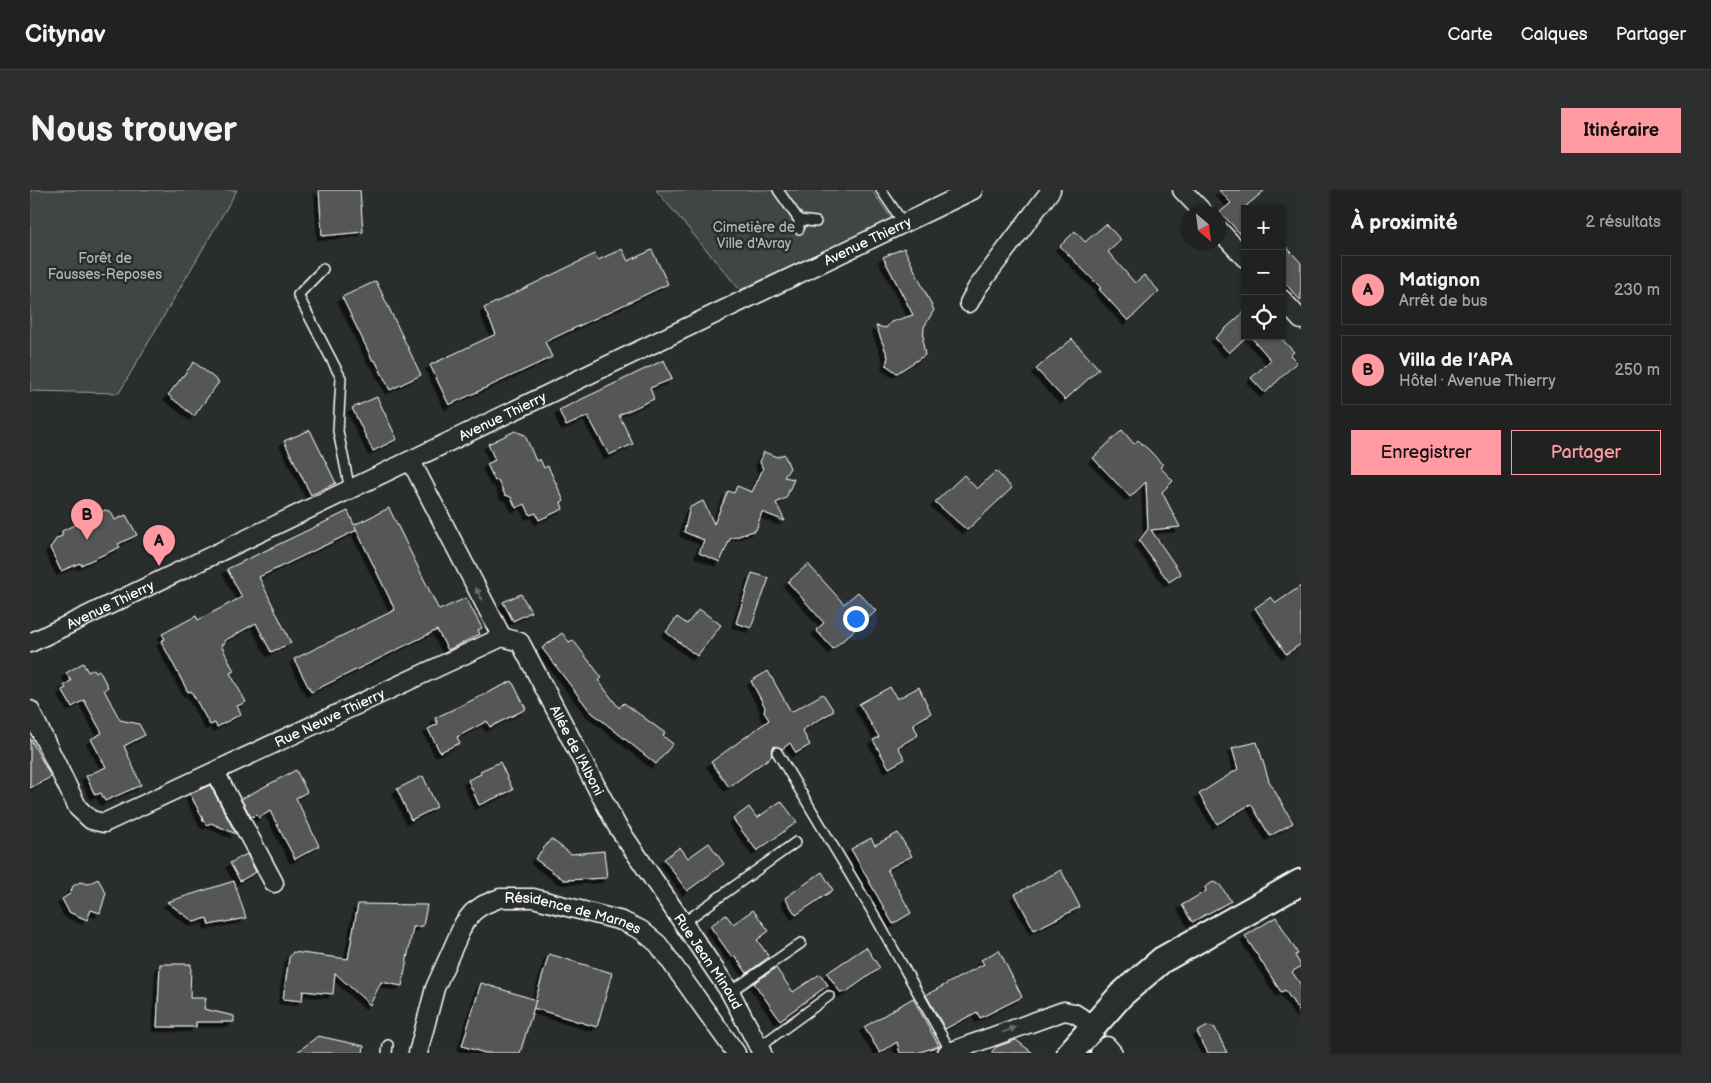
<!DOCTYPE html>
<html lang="fr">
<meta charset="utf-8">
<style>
body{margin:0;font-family:"Balsamiq Sans",sans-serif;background:#2d2f2f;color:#f1f3f6}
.controls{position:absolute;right:15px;top:15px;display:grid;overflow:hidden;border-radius:0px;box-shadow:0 1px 4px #0004}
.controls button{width:45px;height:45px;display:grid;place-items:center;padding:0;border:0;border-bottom:1px solid #3d3f40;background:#202222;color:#f1f3f6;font:25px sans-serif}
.compass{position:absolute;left:1151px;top:15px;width:45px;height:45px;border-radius:50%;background:#202222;box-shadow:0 1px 4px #0004;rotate:152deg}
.you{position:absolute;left:825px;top:428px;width:18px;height:18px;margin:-12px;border:4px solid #fff;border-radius:50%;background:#1a73e8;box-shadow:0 0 0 8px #1a73e833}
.badge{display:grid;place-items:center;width:32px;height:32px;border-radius:50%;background:#ff9aa2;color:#111;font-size:16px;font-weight:700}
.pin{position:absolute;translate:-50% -41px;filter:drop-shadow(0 1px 2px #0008)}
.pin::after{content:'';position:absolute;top:26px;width:18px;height:15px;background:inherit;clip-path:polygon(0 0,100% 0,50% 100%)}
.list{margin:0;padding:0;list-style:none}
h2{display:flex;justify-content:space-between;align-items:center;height:65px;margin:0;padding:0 20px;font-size:21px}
h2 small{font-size:16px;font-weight:400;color:#a2a4a5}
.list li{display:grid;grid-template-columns:32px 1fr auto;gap:15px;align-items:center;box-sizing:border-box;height:70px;margin:0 10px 10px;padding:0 10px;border:1px solid #3d3f40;border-radius:0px}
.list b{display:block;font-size:19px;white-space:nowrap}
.list p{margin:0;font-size:16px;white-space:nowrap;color:#a2a4a5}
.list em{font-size:16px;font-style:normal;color:#a2a4a5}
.actions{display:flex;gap:10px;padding:15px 20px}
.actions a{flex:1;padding:11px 0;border:1px solid #ff9aa2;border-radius:0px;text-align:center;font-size:18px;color:#ff9aa2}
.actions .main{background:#ff9aa2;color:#111}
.icon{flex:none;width:28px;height:28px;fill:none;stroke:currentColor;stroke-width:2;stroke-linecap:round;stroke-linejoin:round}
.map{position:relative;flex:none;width:1271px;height:863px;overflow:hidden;border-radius:0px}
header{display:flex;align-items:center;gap:30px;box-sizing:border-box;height:70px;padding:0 25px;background:#202222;border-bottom:1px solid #3d3f40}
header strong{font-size:24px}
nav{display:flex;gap:28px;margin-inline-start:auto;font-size:18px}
.intro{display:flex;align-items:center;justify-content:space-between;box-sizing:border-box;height:120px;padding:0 30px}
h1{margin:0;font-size:35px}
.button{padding:12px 22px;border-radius:0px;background:#ff9aa2;color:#111;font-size:18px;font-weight:700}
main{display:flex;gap:30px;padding:0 30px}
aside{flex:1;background:#202222;border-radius:0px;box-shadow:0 1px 4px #0004}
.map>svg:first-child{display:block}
.green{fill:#414445;stroke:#a0a2a2}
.building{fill:#555758;stroke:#fff;filter:url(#shadow)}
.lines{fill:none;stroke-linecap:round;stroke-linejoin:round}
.lane-casing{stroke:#fff;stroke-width:12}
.street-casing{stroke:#fff;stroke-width:21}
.secondary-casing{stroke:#fff;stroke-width:29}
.lane{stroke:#2a2d2e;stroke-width:9}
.street{stroke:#2a2d2e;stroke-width:18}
.secondary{stroke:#2a2d2e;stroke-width:25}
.oneway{fill:#6a6c6d}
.labels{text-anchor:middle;stroke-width:5;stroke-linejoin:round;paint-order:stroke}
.park-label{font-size:14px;fill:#b3b4b5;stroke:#2a2d2e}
.street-label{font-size:14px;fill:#fff;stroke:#2a2d2e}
</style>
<header>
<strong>Citynav</strong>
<nav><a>Carte</a><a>Calques</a><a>Partager</a></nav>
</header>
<div class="intro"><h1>Nous trouver</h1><a class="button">Itinéraire</a></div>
<main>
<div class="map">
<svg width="1271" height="863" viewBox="0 0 1271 863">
<defs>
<filter id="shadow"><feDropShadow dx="-4.5" dy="4.5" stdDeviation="0" flood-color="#0009"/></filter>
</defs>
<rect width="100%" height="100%" fill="#2a2d2e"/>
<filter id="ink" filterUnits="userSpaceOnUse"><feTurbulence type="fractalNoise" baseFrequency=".02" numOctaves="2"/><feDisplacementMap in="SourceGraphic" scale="10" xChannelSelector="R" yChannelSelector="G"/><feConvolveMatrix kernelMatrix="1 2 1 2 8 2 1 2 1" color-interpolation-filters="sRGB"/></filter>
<g filter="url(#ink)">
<g class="green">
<path d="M0,0H207L89,203L0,201Z"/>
<path d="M626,0H842L862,29L710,100Z"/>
</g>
<g class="building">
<path d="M289,0H330L333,42L292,46Z"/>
<path d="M1189,0H1235L1215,17V49L1190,22L1201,13Z"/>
<path d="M1076,34L1091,50L1078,62L1105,93L1114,85L1129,101L1098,131L1069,99L1071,98L1030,56L1045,41L1055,52Z"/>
<path d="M1252,52L1271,73V111L1252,90Z"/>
<path d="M874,58L904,120L894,137L893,154L895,165L867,183L856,175L858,167L846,136L856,138L861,132L883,125L853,67Z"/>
<path d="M592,59L598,71L622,60L638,94L515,152L522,167L419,215L400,175L466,144L454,118L565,64L568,70Z"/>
<path d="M346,91L391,185L360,200L345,170L343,171L312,107Z"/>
<path d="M1215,121V148L1199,163L1185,148Z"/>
<path d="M1220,146H1249L1264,162L1260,165L1267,172L1235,203L1221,188L1241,170Z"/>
<path d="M1042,149L1069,179L1035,210L1006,179Z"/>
<path d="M634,170L642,189L620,198L624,209L589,225L603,254L579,265L558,226L536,236L529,220Z"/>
<path d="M164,172L189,192L164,226L138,205Z"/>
<path d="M347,207L367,249L343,261L322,218Z"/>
<path d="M280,240L306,293L281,305L254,251Z"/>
<path d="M1092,240L1104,254L1108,250L1120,261L1133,275L1130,277L1143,291L1132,302L1150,337L1121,340L1151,384L1139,392L1109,351L1118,339L1116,292L1100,307L1063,268Z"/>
<path d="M485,241L495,245L506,271L510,269L514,278L518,276L534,311L531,312L533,319L509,330L506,323L500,325L495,314L486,318L481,307L475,305L468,290L465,291L457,274L465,270L458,254Z"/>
<path d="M734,262L747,267L754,264L760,278L754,287L764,289L756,308L746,313L755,331L732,322L726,340L700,349L690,372L669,363L674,350L654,342L660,317L673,311L684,334L698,301L704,303L707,296L722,302L733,279L730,272Z"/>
<path d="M966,281L982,298L937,340L905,312L934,285L947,299Z"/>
<path d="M359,318L409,420L436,408L452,438L448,440L450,444L418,460L407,440L281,502L264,469L365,420L325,337L327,340L229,387L261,453L241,462L226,433L194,451L195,453L191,455L204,481L200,483L216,512L207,516L211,524L187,537L185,533L180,535L161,501L158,502L131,451L135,449L132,444L166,426L168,430L212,407L197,379L318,321L324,335Z"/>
<path d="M75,320L81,322L85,330L96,325L107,345L88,354L90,357L51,375L50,373L31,381L20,358L27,348L32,346V341Z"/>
<path d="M778,374L814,414L828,402L846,421L803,459L786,440L794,433L758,392Z"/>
<path d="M722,383L739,388L721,438L706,433Z"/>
<path d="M1271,396V454L1256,464L1225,418L1241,407L1246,413Z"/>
<path d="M491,404L501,422L483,431L473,412Z"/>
<path d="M669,419L691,435L667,466L636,442L647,427L657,434Z"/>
<path d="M532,443L539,452L543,450L572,488L568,490L589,518L594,513L635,543L633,546L643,554L626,574L560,521L512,458Z"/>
<path d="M53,473L58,482L64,479L66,482L69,480L78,497L74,500L90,530L109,534L115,545L94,556L111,595L75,611L71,603L65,605L56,586L76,577L61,549L72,543L54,510L42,517L32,500L36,498L34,495L41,491L36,483Z"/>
<path d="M738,481L761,522L793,504L804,521L772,540L780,555L766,563L760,553L752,559L744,556L741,562L742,566L699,597L681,572L739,530L734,522L735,517L721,491Z"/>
<path d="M482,491L496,519L460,537L457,531L427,547L430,553L410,562L398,539L408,534L405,528Z"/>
<path d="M860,497L867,509L889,497L901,523L883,534L888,545L868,557L875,569L859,578L843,550L849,547L829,514Z"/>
<path d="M0,548L21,587L0,598Z"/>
<path d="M1227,552L1239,591L1263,633L1240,646L1221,614L1187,634L1169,604L1208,579L1202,558Z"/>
<path d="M470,572L483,600L449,615L438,590L451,584L450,581Z"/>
<path d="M266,580L277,602L266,608L289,656L265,669L240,621L229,628L227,625L221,627L211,609Z"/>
<path d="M393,586L407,617L381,630L367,599Z"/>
<path d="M180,595L206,644L181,633L177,635L172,630L173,629L160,604Z"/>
<path d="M751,611L767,632L727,661L703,629L719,617L727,628Z"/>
<path d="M868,643L882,666L857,679L881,723L863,734L821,659L841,648L845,655Z"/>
<path d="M521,649L541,664L574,661L577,688L534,690L505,669Z"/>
<path d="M679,653L694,674L657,701L634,669L650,657L658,668Z"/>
<path d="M217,664L226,682L210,691L200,673Z"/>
<path d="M1031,680L1050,717L1004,740L985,704Z"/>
<path d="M792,682L803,700L766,725L755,708Z"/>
<path d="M68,689L76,703L70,723L61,720L57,730L39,722L32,709L40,704L43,696L50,692L58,694Z"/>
<path d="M204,691L216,728L179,735L177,728L164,732L137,712Z"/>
<path d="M1183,692L1190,695L1201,711L1162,732L1152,715L1176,701L1175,697Z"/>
<path d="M328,714L397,715L393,736L383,737L372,796L351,792L340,815L305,783L303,804L273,801L272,811L253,809L259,768L263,762L318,769Z"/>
<path d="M723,720L739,741L727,750L739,767L717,783L705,766L702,767L680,736L696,725L703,734Z"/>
<path d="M1246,727L1268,764L1265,765L1271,776L1262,782L1271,795V824L1255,800L1251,802L1215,746Z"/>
<path d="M836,757L850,778L816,802H810L797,783Z"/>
<path d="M969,760L992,807L950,828L947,822L915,839L896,805L954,774L951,770Z"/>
<path d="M519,764L582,783L567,837L503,818Z"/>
<path d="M130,774H161L160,808H176L174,819L204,826V832H166V837H127Z"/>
<path d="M746,778L763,802L790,784L798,795L750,830L724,793Z"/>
<path d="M451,793L506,810L490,863H455L432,856Z"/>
<path d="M883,808L909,856L887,863H870L867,852L850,863L834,837Z"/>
<path d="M1178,836L1185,838L1197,863H1178L1167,842Z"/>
<path d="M288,846L334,856L333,863H266Z"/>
<path d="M986,850L1003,863H961L966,857Z"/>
</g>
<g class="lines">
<g class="lane-casing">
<g id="lane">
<path d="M748,0L769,30"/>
<path d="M851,0L874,34"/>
<path d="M769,39V30L786,32"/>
<path d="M293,79L268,105L311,188L308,241L320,300"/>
<path d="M747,562L846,728L921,862"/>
<path d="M653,733L766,652"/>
<path d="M700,802L771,753"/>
<path d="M729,857L799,806"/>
<path d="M357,863L358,855"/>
</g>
</g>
<g class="street-casing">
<g id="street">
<path d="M1152,0L1173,22"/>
<path d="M1188,39L1215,68"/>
<path d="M1252,109L1271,130"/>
<path d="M939,113L947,98L1021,0"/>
<path d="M381,271L472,447"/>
<path id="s1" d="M472,447L490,452L587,636L700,802L732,863"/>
<path id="s2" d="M0,453L943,0"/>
<path id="s3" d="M0,520L48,618L61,630L74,633L472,447"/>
<path d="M185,582L244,693"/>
<path id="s4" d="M388,863L405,798L434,733L443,722L453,715L470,708H503L592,731L611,740L628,754L706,863"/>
<path d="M917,863L1034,821L1044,823L1063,835"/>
<path d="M1070,863L1077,856L1083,863"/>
</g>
</g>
<g class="secondary-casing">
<path id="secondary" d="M1040,863L1091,805L1132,770L1271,692"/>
</g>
<use href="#lane" class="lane"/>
<use href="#street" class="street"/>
<use href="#secondary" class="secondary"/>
</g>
<defs><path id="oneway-solid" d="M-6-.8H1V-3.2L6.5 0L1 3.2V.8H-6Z" transform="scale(1.25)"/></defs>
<g class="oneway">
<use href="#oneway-solid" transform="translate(449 404) rotate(-117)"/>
<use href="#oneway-solid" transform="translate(979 840) rotate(-20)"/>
</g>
</g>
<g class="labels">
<g class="park-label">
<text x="724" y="42">Cimetière de<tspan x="724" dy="16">Ville d'Avray</tspan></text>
<text x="75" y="73">Forêt de<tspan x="75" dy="16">Fausses-Reposes</tspan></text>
</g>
<g class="street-label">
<text dy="5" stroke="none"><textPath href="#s2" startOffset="929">Avenue Thierry</textPath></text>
<text dy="5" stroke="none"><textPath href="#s2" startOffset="524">Avenue Thierry</textPath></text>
<text dy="5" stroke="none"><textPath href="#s2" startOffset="89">Avenue Thierry</textPath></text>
<text dy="5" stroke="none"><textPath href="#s3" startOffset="389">Rue Neuve Thierry</textPath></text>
<text dy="5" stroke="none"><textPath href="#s1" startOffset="141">Allée de l'Alboni</textPath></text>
<text dy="5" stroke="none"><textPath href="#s4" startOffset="258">Résidence de Marnes</textPath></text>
<text dy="5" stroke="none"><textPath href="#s1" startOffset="390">Rue Jean Minaud</textPath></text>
</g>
</g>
</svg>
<div class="controls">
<button>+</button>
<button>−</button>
<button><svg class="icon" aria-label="locate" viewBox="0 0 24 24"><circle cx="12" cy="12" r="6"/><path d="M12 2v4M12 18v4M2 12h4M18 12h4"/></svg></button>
</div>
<svg class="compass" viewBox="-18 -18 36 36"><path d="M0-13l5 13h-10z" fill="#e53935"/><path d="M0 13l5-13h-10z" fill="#a2a4a5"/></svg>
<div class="you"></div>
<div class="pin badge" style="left:129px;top:376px">A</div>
<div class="pin badge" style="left:57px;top:350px">B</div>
</div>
<aside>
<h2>À proximité<small>2 résultats</small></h2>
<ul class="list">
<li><span class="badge">A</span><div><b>Matignon</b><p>Arrêt de bus</p></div><em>230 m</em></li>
<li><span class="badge">B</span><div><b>Villa de l’APA</b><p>Hôtel · Avenue Thierry</p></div><em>250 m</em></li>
</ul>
<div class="actions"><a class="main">Enregistrer</a><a>Partager</a></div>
</aside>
</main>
